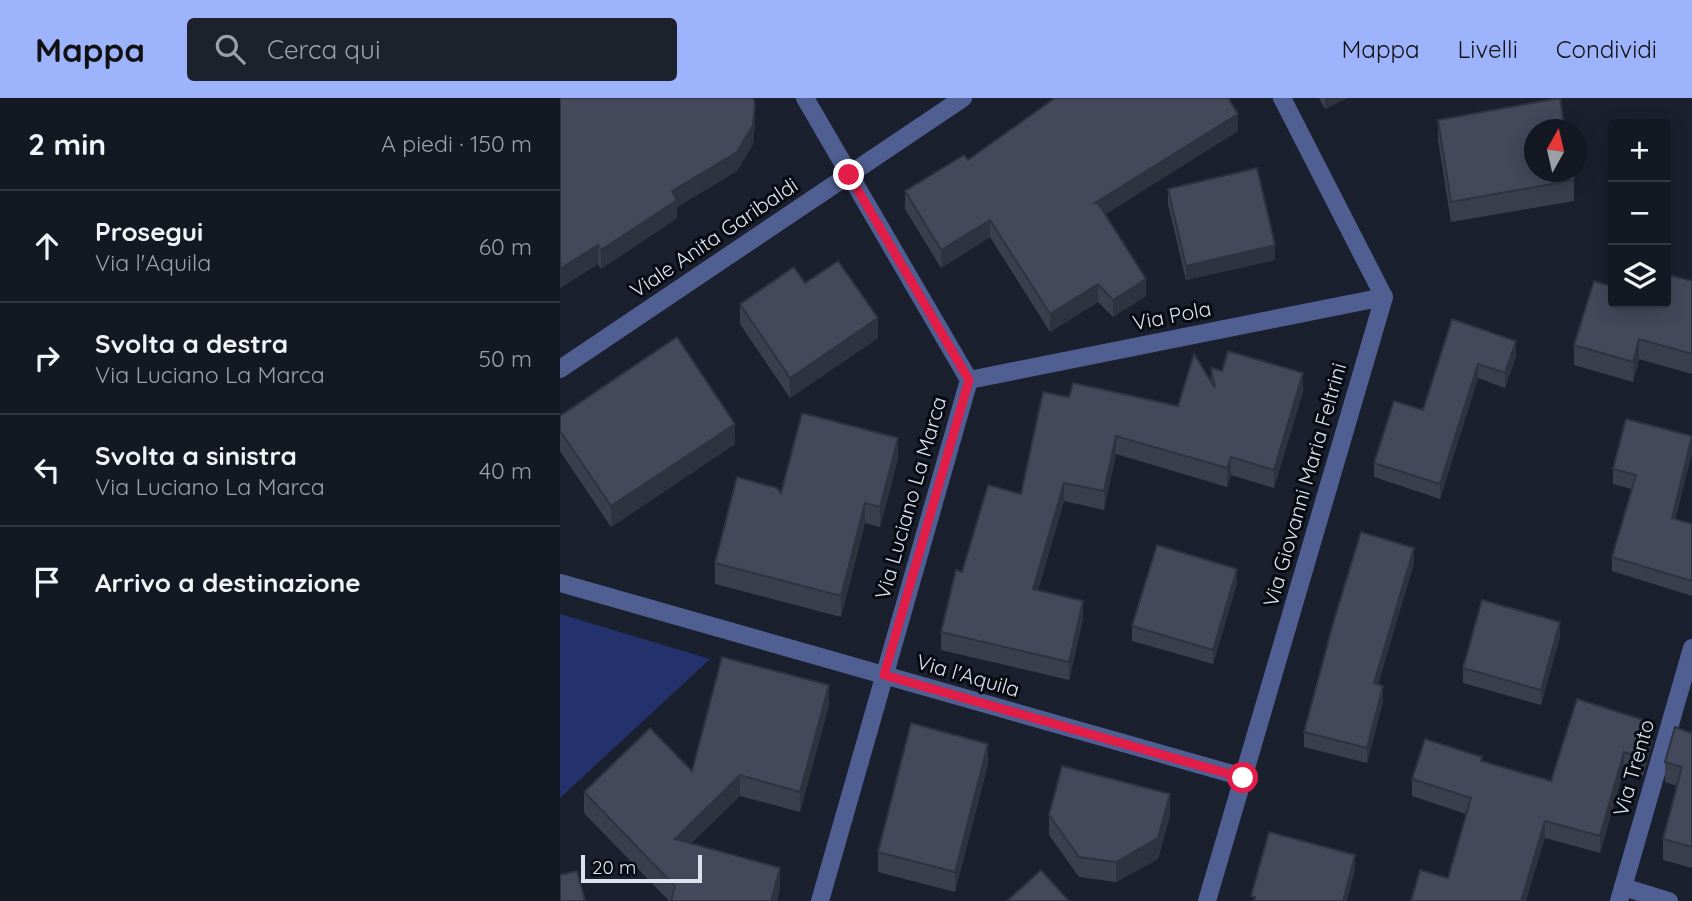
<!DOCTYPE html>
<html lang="it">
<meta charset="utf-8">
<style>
body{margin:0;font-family:Quicksand,sans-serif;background:#1d212b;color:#f1f3f6}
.controls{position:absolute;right:21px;top:21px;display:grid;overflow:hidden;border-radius:7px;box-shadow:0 4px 18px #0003}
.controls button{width:63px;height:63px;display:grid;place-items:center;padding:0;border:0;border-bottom:2px solid #333741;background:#141823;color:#f1f3f6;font:35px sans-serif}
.compass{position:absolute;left:964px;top:21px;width:63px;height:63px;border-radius:50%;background:#141823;box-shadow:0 4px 18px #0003;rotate:8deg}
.scale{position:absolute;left:21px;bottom:18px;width:121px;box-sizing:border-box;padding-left:7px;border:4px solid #dee2ed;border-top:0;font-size:19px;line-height:24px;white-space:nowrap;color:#dee2ed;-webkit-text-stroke:5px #080a11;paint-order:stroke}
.stop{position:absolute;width:21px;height:21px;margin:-16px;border:5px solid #e11d48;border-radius:50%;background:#fff}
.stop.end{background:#e11d48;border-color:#fff;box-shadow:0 2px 7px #0008}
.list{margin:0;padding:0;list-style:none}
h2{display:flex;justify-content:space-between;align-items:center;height:91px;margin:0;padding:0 28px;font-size:30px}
h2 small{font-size:23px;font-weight:400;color:#9da0a6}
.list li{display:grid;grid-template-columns:46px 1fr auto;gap:21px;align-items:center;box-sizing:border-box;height:112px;padding:0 28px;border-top:2px solid #333741}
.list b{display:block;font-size:26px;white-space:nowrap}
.list p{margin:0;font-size:23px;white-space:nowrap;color:#9da0a6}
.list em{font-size:23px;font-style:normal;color:#9da0a6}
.icon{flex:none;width:38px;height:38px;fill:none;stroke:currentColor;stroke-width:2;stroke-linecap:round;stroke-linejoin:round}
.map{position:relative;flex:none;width:1132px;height:803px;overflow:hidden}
header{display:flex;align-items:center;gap:42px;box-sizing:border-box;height:98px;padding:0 35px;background:#9db4fd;color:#111}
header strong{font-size:33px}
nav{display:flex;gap:38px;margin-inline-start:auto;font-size:24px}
.search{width:490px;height:63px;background:#1d212b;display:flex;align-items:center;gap:18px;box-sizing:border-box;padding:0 24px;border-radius:7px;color:#9da0a6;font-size:26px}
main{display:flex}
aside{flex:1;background:#141823}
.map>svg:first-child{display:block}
.green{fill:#23316d}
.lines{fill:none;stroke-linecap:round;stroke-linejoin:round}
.street{stroke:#4f5f92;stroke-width:18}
.wall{fill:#3a3f4e}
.shaded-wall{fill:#2f3340}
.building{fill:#43495b;stroke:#2f3340;stroke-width:2}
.route{stroke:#e11d48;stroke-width:9}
.labels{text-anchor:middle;stroke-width:6;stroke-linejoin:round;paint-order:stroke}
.street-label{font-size:21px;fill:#dee2ed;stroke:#080a11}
</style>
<header>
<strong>Mappa</strong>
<div class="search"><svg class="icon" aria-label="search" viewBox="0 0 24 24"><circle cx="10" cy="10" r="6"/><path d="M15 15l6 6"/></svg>Cerca qui</div>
<nav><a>Mappa</a><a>Livelli</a><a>Condividi</a></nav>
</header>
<main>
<aside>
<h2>2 min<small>A piedi · 150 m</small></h2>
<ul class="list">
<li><svg class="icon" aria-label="ahead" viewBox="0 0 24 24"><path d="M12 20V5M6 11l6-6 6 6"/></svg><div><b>Prosegui</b><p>Via l'Aquila</p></div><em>60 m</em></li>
<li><svg class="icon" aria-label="right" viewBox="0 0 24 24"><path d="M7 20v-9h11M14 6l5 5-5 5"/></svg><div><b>Svolta a destra</b><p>Via Luciano La Marca</p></div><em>50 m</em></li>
<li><svg class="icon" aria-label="left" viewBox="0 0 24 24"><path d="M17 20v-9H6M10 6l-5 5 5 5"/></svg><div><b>Svolta a sinistra</b><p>Via Luciano La Marca</p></div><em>40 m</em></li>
<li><svg class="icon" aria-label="arrive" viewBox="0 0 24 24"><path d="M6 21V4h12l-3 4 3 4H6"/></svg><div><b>Arrivo a destinazione</b></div></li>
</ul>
</aside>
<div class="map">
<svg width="1132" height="803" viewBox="0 0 1132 803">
<rect width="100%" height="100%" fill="#1b202f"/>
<path class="green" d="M0,516L150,561L0,700Z"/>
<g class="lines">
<g class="street">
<path d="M245,0L409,282L260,803"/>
<path d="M0,271L403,0"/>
<path d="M409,282L824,199"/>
<path d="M0,485L683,679"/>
<path d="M1063,789L1109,803"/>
<path d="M647,803L824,199L722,0"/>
<path d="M1059,803L1132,550"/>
</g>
</g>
<g class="wall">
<path d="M0,0L195,25L193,46L177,73L117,109V120L41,171L38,166L0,190Z"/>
<path d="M759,0H787L765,11Z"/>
<path d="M878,22L1014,82V103L891,124L878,42Z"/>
<path d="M678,33L545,116L586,198L553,219L538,204L490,234L430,139L381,170L345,111V93L408,62Z"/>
<path d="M608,91L715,162L626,182L608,106Z"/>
<path d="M1132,183V276L1079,261L1073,284L1014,267V247L1106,205Z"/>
<path d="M245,185L318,240L230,300L180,226V206Z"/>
<path d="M892,221L956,258L945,290L918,280L880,401L814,379V365L863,312Z"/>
<path d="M651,270L743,293L714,390L671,377L667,389L556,356L544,412L504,403L478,492L523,521L509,582L381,552V534L402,474L461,396L509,299L618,308L651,282Z"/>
<path d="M0,318L175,346L51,429L0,353Z"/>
<path d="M1132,338V355L1115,421L1132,426V498L1052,473V459L1072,391L1053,386V371Z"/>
<path d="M338,360L320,429L305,425L281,519L155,486V465L221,395Z"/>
<path d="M854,465L818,586L823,603L807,665L744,649V634Z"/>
<path d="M677,485L653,566L572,543V528Z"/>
<path d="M1000,539L981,607L903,585V570Z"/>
<path d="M269,607L240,714L180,698L131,745L220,790L217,803H109L24,715V694L132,673Z"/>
<path d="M1132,633V770L1103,762V741L1117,688L1105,684V664L1131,635Z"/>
<path d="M1093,643L1083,678L1064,671L1040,755L985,740L888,780L906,716L852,698V681L922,663L991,683Z"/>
<path d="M428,666L395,794L318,774V754Z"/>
<path d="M489,717H610L598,761L556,784L519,779L489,737Z"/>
</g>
<g class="shaded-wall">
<path d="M765,0H787L765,11Z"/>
<path d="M195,6V25L193,46L177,73L117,109V120L41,171V152L112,93Z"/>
<path d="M678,16V33L535,123V105Z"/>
<path d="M430,122V139L381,170V152Z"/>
<path d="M38,147V166L0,190V171Z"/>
<path d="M715,147V162L626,182V168Z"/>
<path d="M586,181V198L553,219V202Z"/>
<path d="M538,186V204L490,234V216Z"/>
<path d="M318,220V240L230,300V280Z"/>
<path d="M1079,241V261L1073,284V264Z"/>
<path d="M956,243V258L945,290V275Z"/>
<path d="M918,266V280L880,401V386Z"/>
<path d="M743,275V293L714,390V372Z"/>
<path d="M175,326V346L51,429V408Z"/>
<path d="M556,338V356L544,412V393Z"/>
<path d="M338,340V360L320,429V409Z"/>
<path d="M1132,341V355L1112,435V420Z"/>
<path d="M671,359V377L667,389V370Z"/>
<path d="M504,385V403L473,509V491Z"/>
<path d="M305,405V425L281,519V498Z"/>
<path d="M854,450V465L814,600V585Z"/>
<path d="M677,471V485L653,566V552Z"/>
<path d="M523,503V521L509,582V564Z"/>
<path d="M1000,524V539L981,607V592Z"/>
<path d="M269,587V607L240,714V694Z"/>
<path d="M823,588V603L807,665V650Z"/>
<path d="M1093,625V643L1083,678V660Z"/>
<path d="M428,646V666L395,794V774Z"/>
<path d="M1064,654V671L1040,755V738Z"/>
<path d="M180,677V698L115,761V741Z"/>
<path d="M610,696V717L598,761L556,784V764Z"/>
<path d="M985,723V740L966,803H961Z"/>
<path d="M795,757V772L787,803H783Z"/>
<path d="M220,770V790L217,803H211Z"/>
</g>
<g class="building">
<path d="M0,0H193L195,6L193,27L177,54L112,93L117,102L41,152L38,147L0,171Z"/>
<path d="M495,0H668L678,16L535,105H538L586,181L553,202L538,186L490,216L430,122L381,152L345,93L404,57L408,62Z"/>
<path d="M1000,0L1005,32H975V74H1013L1014,82L891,104L878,22Z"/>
<path d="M697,70L715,147L626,168L608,91Z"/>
<path d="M278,163L318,220L230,280L180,206L234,169L245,185Z"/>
<path d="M1106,176L1132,183V256L1079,241L1073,264L1014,247L1034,183L1053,189V205H1106Z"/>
<path d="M892,221L956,243L945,275L918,266L880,386L814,365L834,303L863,312Z"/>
<path d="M117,239L175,326L51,408L0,333V318Z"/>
<path d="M668,253L743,275L714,372L671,359L667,370L556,338L544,393L504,385L473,491L523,503L509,564L381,534L396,472L402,474L428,387L461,396L483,294L509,299L513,285L618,308L634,256L655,290L651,270L662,273Z"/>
<path d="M242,315L338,340L320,409L305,405L281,498L155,465L177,379L217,390L221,395Z"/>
<path d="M1066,321L1132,338L1112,420L1132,426V483L1052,459L1076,377L1053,371Z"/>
<path d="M801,434L854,450L814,585L823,588L807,650L744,634L774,522Z"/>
<path d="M597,447L677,471L653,552L572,528Z"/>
<path d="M922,502L1000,524L981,592L903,570Z"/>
<path d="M162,559L269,587L240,694L180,677L115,741L220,770L211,803H111L115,788L24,694L90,630L132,673Z"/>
<path d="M1017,601L1093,625L1083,660L1064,654L1040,738L985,723L961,803H851L860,772L888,780L911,700L852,681L865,641L922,659L921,663L991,683Z"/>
<path d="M351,625L428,646L395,774L318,754Z"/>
<path d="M1115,629L1131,635L1132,633V749L1103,741L1122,669L1105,664Z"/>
<path d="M502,668L610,696L598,740L556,764L519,759L489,717Z"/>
<path d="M709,734L795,757L783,803H694L695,799L691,798Z"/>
<path d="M481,772L509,803H447Z"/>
<path d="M17,773L25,803H0V777Z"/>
</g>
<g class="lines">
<path class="route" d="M289,77L409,282L324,577L683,680"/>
</g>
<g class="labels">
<g class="street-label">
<text transform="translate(154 140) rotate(-34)" y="7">Viale Anita Garibaldi</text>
<text transform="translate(612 218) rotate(-11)" y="7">Via Pola</text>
<text transform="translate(745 387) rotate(-74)" y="7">Via Giovanni Maria Feltrini</text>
<text transform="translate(351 400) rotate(-74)" y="7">Via Luciano La Marca</text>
<text transform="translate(408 578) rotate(16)" y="7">Via l'Aquila</text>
<text transform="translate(1074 670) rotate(-74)" y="7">Via Trento</text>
</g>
</g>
</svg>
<div class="controls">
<button>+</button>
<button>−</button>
<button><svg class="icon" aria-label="layers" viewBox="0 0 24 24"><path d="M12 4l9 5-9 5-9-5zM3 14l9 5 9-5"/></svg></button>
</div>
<svg class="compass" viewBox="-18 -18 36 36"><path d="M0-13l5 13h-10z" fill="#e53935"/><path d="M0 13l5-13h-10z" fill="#9da0a6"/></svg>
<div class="scale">20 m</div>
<div class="stop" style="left:683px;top:680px"></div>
<div class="stop end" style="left:289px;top:77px"></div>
</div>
</main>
